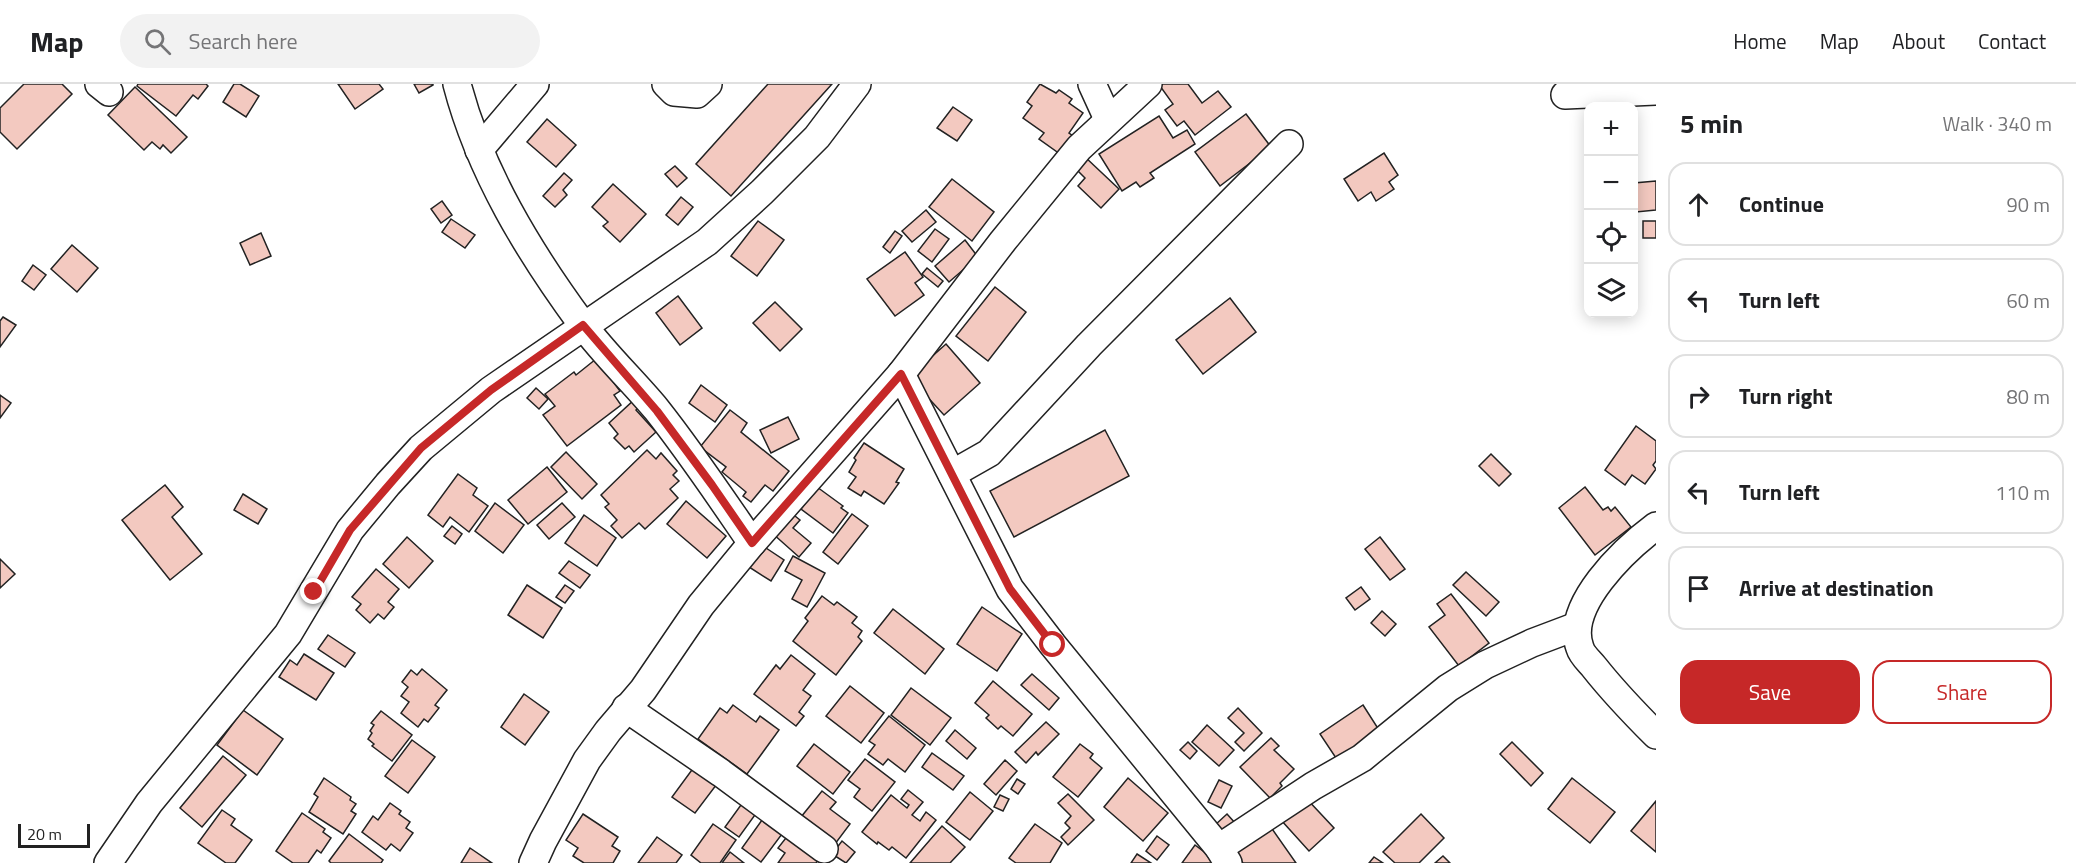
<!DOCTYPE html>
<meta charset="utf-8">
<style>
body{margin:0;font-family:"Titillium Web",sans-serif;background:#f2f2f2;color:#202124}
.controls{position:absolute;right:18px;top:18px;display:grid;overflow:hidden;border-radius:12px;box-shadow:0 3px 15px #0003}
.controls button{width:54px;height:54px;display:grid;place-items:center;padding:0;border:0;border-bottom:2px solid #e0e0e0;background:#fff;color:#202124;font:30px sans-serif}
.scale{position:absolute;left:18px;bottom:15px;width:72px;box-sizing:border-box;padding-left:6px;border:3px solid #222;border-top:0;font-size:16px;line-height:21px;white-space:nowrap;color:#222;-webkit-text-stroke:4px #fff;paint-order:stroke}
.stop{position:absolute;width:18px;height:18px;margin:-14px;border:4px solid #c62828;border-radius:50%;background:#fff}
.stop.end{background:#c62828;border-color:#fff;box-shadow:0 2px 6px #0008}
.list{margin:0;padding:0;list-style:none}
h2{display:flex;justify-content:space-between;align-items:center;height:78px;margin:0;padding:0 24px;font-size:26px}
h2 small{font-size:20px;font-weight:400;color:#757577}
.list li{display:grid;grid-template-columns:39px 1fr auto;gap:18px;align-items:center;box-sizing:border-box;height:84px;margin:0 12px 12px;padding:0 12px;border:2px solid #e0e0e0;border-radius:18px}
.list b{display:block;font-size:22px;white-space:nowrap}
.list em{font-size:20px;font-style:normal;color:#757577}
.actions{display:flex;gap:12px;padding:18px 24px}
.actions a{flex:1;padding:14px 0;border:2px solid #c62828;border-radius:18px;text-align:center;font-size:21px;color:#c62828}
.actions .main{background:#c62828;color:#fff}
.icon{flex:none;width:33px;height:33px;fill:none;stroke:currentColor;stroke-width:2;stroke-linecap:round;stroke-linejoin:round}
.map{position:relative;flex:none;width:1656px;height:779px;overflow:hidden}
header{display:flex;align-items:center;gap:36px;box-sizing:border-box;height:84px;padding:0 30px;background:#fff;border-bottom:2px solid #e0e0e0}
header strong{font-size:28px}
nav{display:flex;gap:33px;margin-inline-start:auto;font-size:21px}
.search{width:420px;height:54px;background:#f2f2f2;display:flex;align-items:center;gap:15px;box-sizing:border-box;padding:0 21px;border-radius:33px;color:#757577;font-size:22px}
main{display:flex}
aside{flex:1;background:#fff}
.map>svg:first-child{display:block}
.building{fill:#f3c9c0;stroke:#222;stroke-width:1.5}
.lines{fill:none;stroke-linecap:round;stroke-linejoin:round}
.minor-casing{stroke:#222;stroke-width:30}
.minor{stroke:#fff;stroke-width:27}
.route{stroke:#c62828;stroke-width:8}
</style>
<header>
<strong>Map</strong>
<div class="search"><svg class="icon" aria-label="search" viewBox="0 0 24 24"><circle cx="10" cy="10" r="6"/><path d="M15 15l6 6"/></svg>Search here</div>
<nav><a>Home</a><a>Map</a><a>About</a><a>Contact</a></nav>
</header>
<main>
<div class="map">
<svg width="1656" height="779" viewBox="0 0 1656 779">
<rect width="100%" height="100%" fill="#fff"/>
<g class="building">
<path d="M24,0H62L72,10L17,65L0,48V24Z"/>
<path d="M138,0H206L208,2L198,15L193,11L176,32L137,2Z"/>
<path d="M234,0H240L259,12L246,33L223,18Z"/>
<path d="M338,0H379L383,5L355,25Z"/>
<path d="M414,0H433V1L419,9Z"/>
<path d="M768,0H832L731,112L696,80Z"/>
<path d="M1040,0L1056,9L1059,6L1072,15L1069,19L1083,29L1069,49L1073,52L1060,70L1039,55L1044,49L1023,34L1032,22L1027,18Z"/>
<path d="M1163,0H1188L1202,19L1218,7L1231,23L1195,51L1184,37L1177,42L1165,26L1173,20L1160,2Z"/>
<path d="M135,3L187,53L171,69L163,61L160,65L152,58L144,66L108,31Z"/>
<path d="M953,23L972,36L957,57L937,44Z"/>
<path d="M1246,30L1271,63L1220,102L1195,68Z"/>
<path d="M1159,32L1173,54L1187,46L1195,60L1150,89L1154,94L1140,103L1136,98L1122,107L1099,70Z"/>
<path d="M547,35L576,61L556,83L527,58Z"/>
<path d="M1384,69L1398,91L1389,98L1394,105L1376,117L1371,108L1358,117L1344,95Z"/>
<path d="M1084,72L1119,105L1101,124L1078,102L1085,94L1074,83Z"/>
<path d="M675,82L687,94L677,103L665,90Z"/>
<path d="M564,89L572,96L563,106L567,111L555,123L543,112Z"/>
<path d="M952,95L994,128L972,157L929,123Z"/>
<path d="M1656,97V126L1636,128L1634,99Z"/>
<path d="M613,100L646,130L620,158L603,142L608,138L592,123Z"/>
<path d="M681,113L693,123L678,141L666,131Z"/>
<path d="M442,117L452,131L441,139L431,125Z"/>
<path d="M926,126L936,138L912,158L902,147Z"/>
<path d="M451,135L475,151L465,164L442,148Z"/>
<path d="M758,137L784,156L757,192L731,172Z"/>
<rect x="1643" y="137" width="13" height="17"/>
<path d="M935,145L949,155L932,178L918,167Z"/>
<path d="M895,147L902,152L890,169L883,163Z"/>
<path d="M261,149L271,172L250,181L240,159Z"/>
<path d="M965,156L978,173L949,198L935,182Z"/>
<path d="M72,161L98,184L77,208L51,185Z"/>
<path d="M905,168L923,193L915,199L924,211L895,232L867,195Z"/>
<path d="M33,181L46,191L34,206L22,197Z"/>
<path d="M927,184L943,197L938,203L922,190Z"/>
<path d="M995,203L1026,228L988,277L956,252Z"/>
<path d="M678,212L702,244L680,261L656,229Z"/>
<path d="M1230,214L1256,248L1203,290L1176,256Z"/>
<path d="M775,218L802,245L780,267L753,239Z"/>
<path d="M3,233L16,241L0,263V237Z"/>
<path d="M946,260L980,299L944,331L909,293Z"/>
<path d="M596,275L620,307L614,311L621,321L567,362L543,331L555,322L545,310L574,288L576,291Z"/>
<path d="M701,301L727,321L715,338L689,319Z"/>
<path d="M536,304L548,315L539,325L527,314Z"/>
<path d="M0,311L11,319L0,334Z"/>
<path d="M634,316L639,323L636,326L656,348L634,368L629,362L625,365L614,354L618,350L609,339Z"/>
<path d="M730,326L747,339L741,348L789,387L773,407L765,401L751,418L743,412L746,408L722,388L726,383L700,363Z"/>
<path d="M788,333L799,355L771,369L760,346Z"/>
<path d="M1636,342L1656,357V377L1653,381L1656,385L1645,400L1632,391L1625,401L1605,386Z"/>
<path d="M1105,346L1129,392L1014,453L990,407Z"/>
<path d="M864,359L904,385L896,398L899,399L884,420L864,407L861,412L848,404L856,393L849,388L856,376L854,374Z"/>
<path d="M647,366L656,375L661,369L677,387L673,391L679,397L670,405L678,414L645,445L639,439L622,454L611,442L617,436L605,423L609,420L601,411Z"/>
<path d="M566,368L597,400L582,415L551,383Z"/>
<path d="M1491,370L1511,390L1499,402L1479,382Z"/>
<path d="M547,383L567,408L528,440L508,416Z"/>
<path d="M458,390L477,404L473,411L488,422L469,448L450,433L443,443L428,431Z"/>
<path d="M165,401L183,423L172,433L202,470L170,496L122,436Z"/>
<path d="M817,403L843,422L841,424L848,429L833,449L801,425Z"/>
<path d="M1585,403L1603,426L1608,423L1611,427L1615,423L1631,443L1595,471L1559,424Z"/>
<path d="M243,410L267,425L258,440L234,426Z"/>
<path d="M686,417L726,452L707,474L667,440Z"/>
<path d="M495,419L524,441L503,469L475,447Z"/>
<path d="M562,419L575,433L549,455L537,441Z"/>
<path d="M790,428L800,436L793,444L811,459L799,473L772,449Z"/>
<path d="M852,430L868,442L838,480L823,468Z"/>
<path d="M584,431L616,454L597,482L565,459Z"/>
<path d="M452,442L462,450L455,460L444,452Z"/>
<path d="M407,453L433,477L409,504L383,480Z"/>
<path d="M1380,453L1405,485L1390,496L1365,465Z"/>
<path d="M763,462L784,476L771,497L749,483Z"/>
<path d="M793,472L825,489L807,523L792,515L802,496L785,487Z"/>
<path d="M0,475L15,490L0,504Z"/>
<path d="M569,477L590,491L580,504L559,489Z"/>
<path d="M376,485L399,505L388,518L394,523L384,535L378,530L370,539L356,526L361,520L352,513Z"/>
<path d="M1466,488L1499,518L1486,532L1453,501Z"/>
<path d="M527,501L562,524L543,554L508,531Z"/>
<path d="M565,501L574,507L565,519L556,513Z"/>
<path d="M1361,503L1370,515L1355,526L1346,514Z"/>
<path d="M1451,510L1489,559L1459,582L1429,543L1445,531L1437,520Z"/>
<path d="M822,512L834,521L837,518L857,533L852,539L862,547L858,553L862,557L836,591L793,557L808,537L805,534Z"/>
<path d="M982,523L1022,550L997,587L957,560Z"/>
<path d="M893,525L944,565L925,590L874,549Z"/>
<path d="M1382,527L1396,540L1385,552L1371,539Z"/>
<path d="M328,551L355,569L345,583L318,565Z"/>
<path d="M304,570L334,589L316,616L279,593L290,576L297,581Z"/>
<path d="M791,571L815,590L803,606L811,612L799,628L804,632L796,642L754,610L776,581L780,585Z"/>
<path d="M422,585L447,606L435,621L439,624L428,638L424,635L418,643L401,629L409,618L401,612L408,603L402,598L411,586L417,591Z"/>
<path d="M1032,590L1059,614L1049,626L1021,601Z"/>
<path d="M993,597L1032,630L1013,652L1001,642L998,645L986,634L989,631L975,619Z"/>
<path d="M850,602L884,629L861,659L826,632Z"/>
<path d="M911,604L951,634L930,661L891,631Z"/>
<path d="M524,610L549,628L525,661L501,643Z"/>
<path d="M733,621L756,638L760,632L779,646L747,690L698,655L720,624L727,629Z"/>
<path d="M1363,621L1379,646L1358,660L1361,666L1340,680L1320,650Z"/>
<path d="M1238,624L1262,649L1244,667L1235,658L1244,649L1228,634Z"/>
<path d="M243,626L283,655L257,691L217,661Z"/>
<path d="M381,627L412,651L392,677L372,662L374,660L368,655L372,649L370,647L374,641L371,639Z"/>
<path d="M889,632L925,661L905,688L888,675L883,681L868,670L875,661L869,657Z"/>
<path d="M1046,638L1059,650L1038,671L1036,668L1026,679L1015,668Z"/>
<path d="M1207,641L1234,666L1219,682L1192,658Z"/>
<path d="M955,646L976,664L967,675L946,657Z"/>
<path d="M1271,654L1279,662L1274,666L1294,685L1280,699L1282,702L1270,714L1240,683Z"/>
<path d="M412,656L435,673L408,709L385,692Z"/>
<path d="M1188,658L1197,667L1190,675L1180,666Z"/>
<path d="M1512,658L1543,689L1531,702L1500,670Z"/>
<path d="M814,660L850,688L833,710L797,682Z"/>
<path d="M1080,660L1093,670L1090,674L1102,684L1078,713L1053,693Z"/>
<path d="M932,669L964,692L953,706L922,683Z"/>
<path d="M223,672L246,691L202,743L180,724Z"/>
<path d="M865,675L895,698L872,727L854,713L860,705L848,696Z"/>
<path d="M1005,676L1017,687L996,711L984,700Z"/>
<path d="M697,679L720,696L695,729L672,713Z"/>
<path d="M324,694L351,713L350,716L356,720L351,727L356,730L343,750L309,728L318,713L314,710Z"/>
<path d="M1128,694L1168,729L1143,757L1104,723Z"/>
<path d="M1572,694L1615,728L1590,759L1548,725Z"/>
<path d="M1017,695L1025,700L1018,710L1011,705Z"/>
<path d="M1219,696L1232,702L1221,724L1208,718Z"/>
<path d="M908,706L923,718L912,731L920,737L926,728L936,736L906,774L892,763L889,766L878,758L877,760L862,748L891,711L907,724L909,721L901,715Z"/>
<path d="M822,707L836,718L830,725L850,740L835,760L801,733Z"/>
<path d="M970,708L993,727L970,756L946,738Z"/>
<path d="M1068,710L1094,736L1068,761L1061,753L1070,744L1065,739L1071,732L1058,719Z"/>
<path d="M1000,711L1009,715L1003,727L994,723Z"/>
<path d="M1305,713L1334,744L1309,767L1281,736Z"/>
<path d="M746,714L760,724L739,753L725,743Z"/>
<path d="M1656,717V768L1631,747Z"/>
<path d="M390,719L401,727L399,730L410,738L406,744L413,749L400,767L391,760L386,766L362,748L373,732L378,736Z"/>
<path d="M222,726L235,735L231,741L252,756L235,779H226L198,759Z"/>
<path d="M302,729L325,745L323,748L331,754L321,769L317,766L308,779H293L276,767Z"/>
<path d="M583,730L618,753L612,762L620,767L613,779H584L573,772L578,764L566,756Z"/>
<path d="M1227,730L1236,740L1224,752L1215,741Z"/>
<path d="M1421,730L1444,754L1419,779H1395L1383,768Z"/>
<path d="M762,736L782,750L761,778L742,764Z"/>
<path d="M713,740L736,756L720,779H701L691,771Z"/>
<path d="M1035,740L1062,759L1050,779H1016L1009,774Z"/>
<path d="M942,742L965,763L950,779H910Z"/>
<path d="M1270,742L1296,779H1243L1235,768Z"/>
<path d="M793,745L824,769L816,779H778L785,769L778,764Z"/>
<path d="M349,750L383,776L381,779H331L329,777Z"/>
<path d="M1157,752L1169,761L1157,776L1146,767Z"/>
<path d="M657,753L682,771L676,779H638Z"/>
<path d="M842,757L855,768L846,779L832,770Z"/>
<path d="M1195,761L1219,779H1182Z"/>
<path d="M470,764L492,779H461Z"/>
<path d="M730,768L744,779H722Z"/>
<path d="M1137,770L1151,779H1131Z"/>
<path d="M1443,772L1450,779H1435Z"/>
<path d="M1374,773L1383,779H1369Z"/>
</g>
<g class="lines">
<g class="minor-casing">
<g id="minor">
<path d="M99,0L109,8"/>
<path d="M457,0C480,88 529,168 582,240C605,271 633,297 657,326C691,369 721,414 752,459"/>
<path d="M666,0L674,8L697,10L708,0"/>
<path d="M1092,0L1108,35"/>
<path d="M1565,11L1656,7"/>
<path d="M479,66L535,0"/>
<path d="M901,290L1010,505L1053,561L1219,764L1228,779"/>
<path d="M952,390L989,369L1089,261L1289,60"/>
<path d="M1656,442C1625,465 1564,522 1580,564C1582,571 1589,577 1594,583C1613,607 1634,629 1656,651"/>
<path d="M626,624L721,689L824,765"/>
<path d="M1219,764L1313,702L1362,674L1448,604L1485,581L1532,559L1577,542"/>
<path d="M108,779L149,719L288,550L350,446L388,400L421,364L491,306L707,158L762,108L817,53L857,0"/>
<path d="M533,779L543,757L587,676L608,647L643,606L701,521L752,459L901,290L1003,157L1079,64L1148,0"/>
</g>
</g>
<use href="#minor" class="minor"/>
</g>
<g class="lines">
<path class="route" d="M314,508L350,446L421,364L491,306L583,241L657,327L712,401L752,459L901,290L1010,505L1053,561"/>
</g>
</svg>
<div class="controls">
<button>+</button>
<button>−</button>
<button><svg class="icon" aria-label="locate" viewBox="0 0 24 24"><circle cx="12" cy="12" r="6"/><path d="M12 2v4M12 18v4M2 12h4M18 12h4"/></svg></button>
<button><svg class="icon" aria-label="layers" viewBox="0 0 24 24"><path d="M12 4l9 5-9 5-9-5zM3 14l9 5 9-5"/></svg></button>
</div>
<div class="scale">20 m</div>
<div class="stop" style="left:1053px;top:561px"></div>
<div class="stop end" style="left:314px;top:508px"></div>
</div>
<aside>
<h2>5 min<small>Walk · 340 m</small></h2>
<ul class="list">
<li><svg class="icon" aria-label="ahead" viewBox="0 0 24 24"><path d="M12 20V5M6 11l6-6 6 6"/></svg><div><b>Continue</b></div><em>90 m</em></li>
<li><svg class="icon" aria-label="left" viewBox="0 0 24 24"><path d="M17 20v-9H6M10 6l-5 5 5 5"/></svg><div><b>Turn left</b></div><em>60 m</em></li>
<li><svg class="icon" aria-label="right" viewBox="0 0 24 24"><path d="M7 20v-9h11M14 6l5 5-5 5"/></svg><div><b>Turn right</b></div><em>80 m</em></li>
<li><svg class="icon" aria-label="left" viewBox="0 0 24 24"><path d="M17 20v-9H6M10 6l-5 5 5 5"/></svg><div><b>Turn left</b></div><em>110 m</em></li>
<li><svg class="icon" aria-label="arrive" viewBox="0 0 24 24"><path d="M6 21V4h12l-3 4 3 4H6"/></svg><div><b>Arrive at destination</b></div></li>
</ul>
<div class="actions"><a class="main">Save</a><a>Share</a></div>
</aside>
</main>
